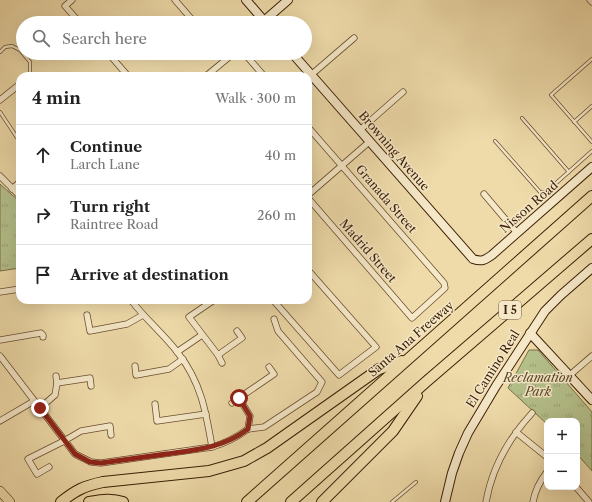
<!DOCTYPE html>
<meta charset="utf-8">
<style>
body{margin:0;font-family:"Libre Caslon Text",serif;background:#f2f2f2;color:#222}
.controls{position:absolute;right:12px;bottom:12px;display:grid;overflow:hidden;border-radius:8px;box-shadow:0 4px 16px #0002}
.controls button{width:36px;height:36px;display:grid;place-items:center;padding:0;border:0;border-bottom:1px solid #e0e0e0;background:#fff;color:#222;font:20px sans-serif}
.stop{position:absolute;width:12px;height:12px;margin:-9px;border:3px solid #8f2418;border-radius:50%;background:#fff}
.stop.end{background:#8f2418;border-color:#fff;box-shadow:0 1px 4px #0008}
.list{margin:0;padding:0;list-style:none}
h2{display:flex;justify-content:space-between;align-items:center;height:52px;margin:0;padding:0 16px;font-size:17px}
h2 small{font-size:13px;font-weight:400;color:#767676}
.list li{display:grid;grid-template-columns:26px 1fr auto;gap:12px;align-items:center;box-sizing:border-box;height:60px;padding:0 16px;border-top:1px solid #e0e0e0}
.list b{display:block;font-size:15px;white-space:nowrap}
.list p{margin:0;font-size:13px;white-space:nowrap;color:#767676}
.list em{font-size:13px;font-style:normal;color:#767676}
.icon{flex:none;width:22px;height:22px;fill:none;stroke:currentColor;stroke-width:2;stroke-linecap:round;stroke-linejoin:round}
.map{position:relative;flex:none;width:592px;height:502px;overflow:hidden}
.search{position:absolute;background:#fff;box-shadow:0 4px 16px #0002;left:16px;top:16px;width:296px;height:44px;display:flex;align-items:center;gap:10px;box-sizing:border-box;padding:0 14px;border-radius:22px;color:#767676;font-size:15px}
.panel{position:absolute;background:#fff;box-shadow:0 4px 16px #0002;left:16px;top:72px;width:296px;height:232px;border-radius:12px}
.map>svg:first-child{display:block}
.park{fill:url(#park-tufts);stroke:#787049}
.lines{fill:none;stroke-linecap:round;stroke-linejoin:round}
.lane-casing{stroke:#694e2f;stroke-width:4}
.street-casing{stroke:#694e2f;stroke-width:7}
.secondary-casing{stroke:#3c1f06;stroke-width:10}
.primary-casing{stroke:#3c1f06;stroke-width:10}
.highway-casing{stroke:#3c1f06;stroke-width:12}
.lane{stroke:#f5e8c8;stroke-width:2.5}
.street{stroke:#f5e8c8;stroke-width:5.5}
.secondary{stroke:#f5e8c8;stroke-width:8}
.primary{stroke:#efdbaa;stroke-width:9}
.highway{stroke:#efdbaa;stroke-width:10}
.route{stroke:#8f2418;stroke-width:5}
.labels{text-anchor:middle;stroke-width:3;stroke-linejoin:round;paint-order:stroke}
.shield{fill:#f5e8c8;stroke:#745b40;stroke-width:1}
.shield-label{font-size:11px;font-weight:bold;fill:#3c1f06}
.street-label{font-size:12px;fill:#3c1f06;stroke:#f5e8c8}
.park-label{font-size:12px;font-style:italic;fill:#5a4828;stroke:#f5e8c8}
</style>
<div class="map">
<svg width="592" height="502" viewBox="0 0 592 502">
<defs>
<pattern id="park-tufts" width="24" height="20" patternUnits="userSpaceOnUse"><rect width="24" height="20" fill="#b5c18c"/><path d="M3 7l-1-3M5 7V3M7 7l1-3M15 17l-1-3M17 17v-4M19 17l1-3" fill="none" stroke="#9da577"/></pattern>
</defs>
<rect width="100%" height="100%" fill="#efdbaa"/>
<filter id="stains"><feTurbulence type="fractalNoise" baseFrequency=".005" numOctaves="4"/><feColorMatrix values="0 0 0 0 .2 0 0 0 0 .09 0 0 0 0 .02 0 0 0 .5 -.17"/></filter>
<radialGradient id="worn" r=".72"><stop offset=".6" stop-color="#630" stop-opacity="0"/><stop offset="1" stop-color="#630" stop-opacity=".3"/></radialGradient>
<g class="park">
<path d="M0,184L20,202V268L0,271Z"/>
<path d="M529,350H538L592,412V471L577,454V421H547V424L508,388Z"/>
</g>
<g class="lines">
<g class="lane-casing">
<g id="lane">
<path d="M0,52L5,47L12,46L20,50L30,62V75L39,76"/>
<path d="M592,59L551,95L592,142"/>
<path d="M0,112L20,142"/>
<path d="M522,118L569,172"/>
<path d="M574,122L592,106"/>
<path d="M16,136L20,133"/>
<path d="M495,141L540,192L545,193L592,151"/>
<path d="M392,502L416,482"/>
</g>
</g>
<g class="street-casing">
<g id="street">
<path d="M72,0L65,6L80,23"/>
<path d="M175,0L195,23"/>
<path d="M590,0L592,2"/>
<path d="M108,53L128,76"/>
<path d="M244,53L264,76"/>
<path d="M311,75L354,38"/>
<path d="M29,76L30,75"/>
<path d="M206,76L234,53"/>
<path d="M0,100L20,84"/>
<path d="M308,127L444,283L445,288L412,318L308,198"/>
<path d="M360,130L403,92"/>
<path d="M0,176L20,196"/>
<path d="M12,189L20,182"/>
<path d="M484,194L517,233"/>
<path d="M308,195L369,142"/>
<path d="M0,292L20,289"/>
<path d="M131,300C145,319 164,334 178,353C201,382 206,412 212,447"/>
<path d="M214,300L189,317L218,355L242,338L237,331"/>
<path d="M273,300L339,375L376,347L308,270"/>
<path d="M87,315L90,331L127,324L143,315"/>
<path d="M0,340L41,333L43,335V337"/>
<path d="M177,352L202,335"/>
<path d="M218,355L222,363"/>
<path d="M0,356L75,454L91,462L101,463L212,447C226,443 236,438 248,429"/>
<path d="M135,366L136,375L169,369L183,359"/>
<path d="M570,375L592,356"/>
<path d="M56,376L57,383"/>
<path d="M232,403L239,398"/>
<path d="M155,404L157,421L206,414"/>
<path d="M40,408L55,395L57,383L90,378L91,386"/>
<path d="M0,421L34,401"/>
<path d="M248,429L264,427L317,392L322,382L278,331L274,319"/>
<path d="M248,429L250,416L239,398L274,374L269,367"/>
<path d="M516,432L547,457"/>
<path d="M49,467L37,474L28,459L64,441L81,431L110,426L111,435"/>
<path d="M576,487L589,502"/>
<path d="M486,502C492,468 509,438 532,413"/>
<path d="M533,502C535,490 540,481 547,472"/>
</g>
</g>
<g class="secondary-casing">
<g id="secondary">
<path d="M246,0L266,23"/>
<path d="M264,21L288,0"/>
<path d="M292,53L473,259C482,262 485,260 492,255L592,167"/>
<path d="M530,333L592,400"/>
<path d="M445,502L452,473L459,453L468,433L496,386L545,311L561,295L592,268"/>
</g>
</g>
<g class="primary-casing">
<path id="primary" d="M0,491L10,502"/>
</g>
<g class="highway-casing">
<g id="highway">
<path d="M61,502C76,490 84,486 103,482L209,471L244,461L267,448L379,369L402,361"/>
<path d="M89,502C101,500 111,498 123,502"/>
<path d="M247,502L592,196"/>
<path d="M291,502L427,381L592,239"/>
<path d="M322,502L393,431L417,396"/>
</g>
</g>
<use href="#lane" class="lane"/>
<use href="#street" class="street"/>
<use href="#secondary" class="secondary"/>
<use href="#primary" class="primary"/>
<use href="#highway" class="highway"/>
</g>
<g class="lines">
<path class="route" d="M40,408L75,454L90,462L101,463C122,460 144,457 166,454C195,450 223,448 248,429L250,416L239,398"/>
</g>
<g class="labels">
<rect class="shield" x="499" y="301" width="22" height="18" rx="3"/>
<g class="shield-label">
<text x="510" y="314">I 5</text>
</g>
<g class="street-label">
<text transform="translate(394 151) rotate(49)" y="4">Browning Avenue</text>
<text transform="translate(386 199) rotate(49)" y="4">Granada Street</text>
<text transform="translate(529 207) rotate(-41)" y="4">Nisson Road</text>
<text transform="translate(368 251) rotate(49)" y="4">Madrid Street</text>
<text transform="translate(411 339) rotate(-41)" y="4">Santa Ana Freeway</text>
<text transform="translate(493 369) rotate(-58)" y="4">El Camino Real</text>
</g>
<g class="park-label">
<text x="538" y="382">Reclamation<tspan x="538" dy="14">Park</tspan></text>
</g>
</g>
<rect width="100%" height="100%" filter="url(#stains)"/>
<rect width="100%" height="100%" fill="url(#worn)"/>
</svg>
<div class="controls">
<button>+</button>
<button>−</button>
</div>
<div class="stop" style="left:239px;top:398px"></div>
<div class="stop end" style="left:40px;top:408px"></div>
<div class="search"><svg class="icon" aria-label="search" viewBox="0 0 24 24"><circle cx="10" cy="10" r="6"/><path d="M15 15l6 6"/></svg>Search here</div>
<section class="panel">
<h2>4 min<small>Walk · 300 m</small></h2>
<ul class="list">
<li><svg class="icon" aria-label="ahead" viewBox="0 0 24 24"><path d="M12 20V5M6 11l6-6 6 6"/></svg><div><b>Continue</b><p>Larch Lane</p></div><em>40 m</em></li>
<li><svg class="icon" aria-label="right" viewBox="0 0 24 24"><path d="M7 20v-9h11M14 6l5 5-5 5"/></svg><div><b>Turn right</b><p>Raintree Road</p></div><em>260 m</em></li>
<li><svg class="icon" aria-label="arrive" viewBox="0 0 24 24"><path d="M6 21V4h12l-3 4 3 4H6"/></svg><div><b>Arrive at destination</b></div></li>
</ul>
</section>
</div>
